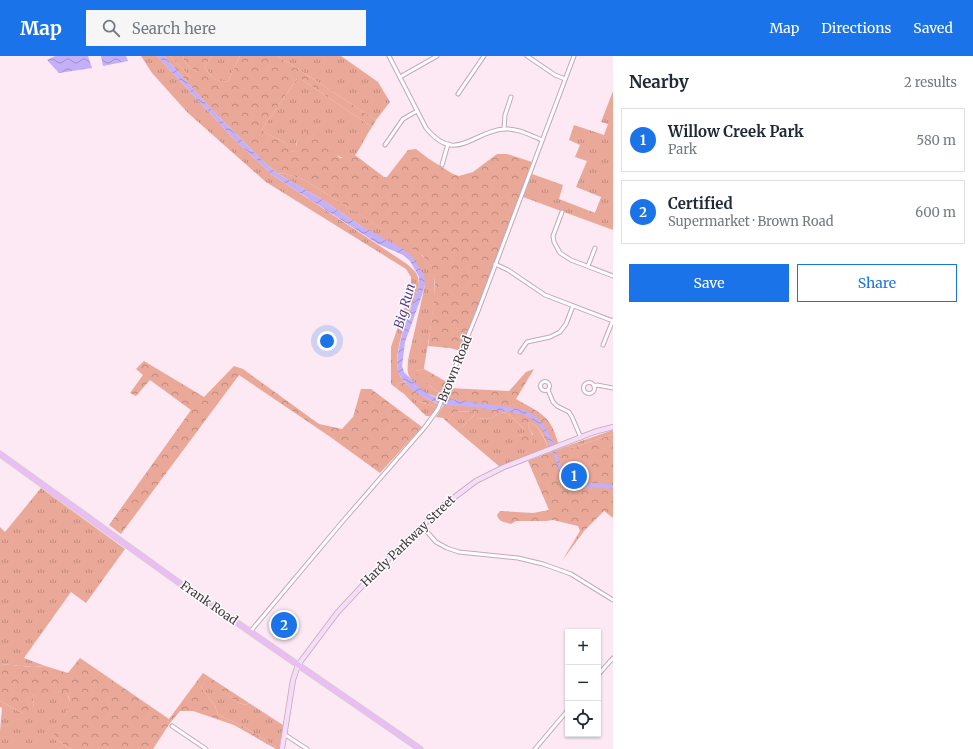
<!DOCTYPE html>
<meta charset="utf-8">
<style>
body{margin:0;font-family:Merriweather,serif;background:#f6f6f7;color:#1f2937}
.controls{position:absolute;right:12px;bottom:12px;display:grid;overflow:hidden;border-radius:0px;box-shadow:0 1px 3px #0004}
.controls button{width:36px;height:36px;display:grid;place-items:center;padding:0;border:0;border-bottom:1px solid #e0e1e3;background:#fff;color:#1f2937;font:20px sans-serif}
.you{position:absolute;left:327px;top:285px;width:14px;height:14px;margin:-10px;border:3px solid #fff;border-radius:50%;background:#1a73e8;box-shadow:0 0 0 6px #1a73e833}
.badge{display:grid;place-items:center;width:26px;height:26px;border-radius:50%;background:#1a73e8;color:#fff;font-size:13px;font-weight:700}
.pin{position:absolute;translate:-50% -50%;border:2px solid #fff;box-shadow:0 1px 4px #0006}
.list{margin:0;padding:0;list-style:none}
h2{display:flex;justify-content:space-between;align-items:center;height:52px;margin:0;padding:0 16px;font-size:17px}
h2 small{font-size:13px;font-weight:400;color:#747a83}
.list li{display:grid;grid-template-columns:26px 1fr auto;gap:12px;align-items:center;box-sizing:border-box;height:64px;margin:0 8px 8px;padding:0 8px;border:1px solid #e0e1e3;border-radius:0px}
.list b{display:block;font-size:15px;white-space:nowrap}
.list p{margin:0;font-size:13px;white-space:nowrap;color:#747a83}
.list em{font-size:13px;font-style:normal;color:#747a83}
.actions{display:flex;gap:8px;padding:12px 16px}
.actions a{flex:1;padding:9px 0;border:1px solid #1a73e8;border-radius:0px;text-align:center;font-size:14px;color:#1a73e8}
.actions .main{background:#1a73e8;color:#fff}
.icon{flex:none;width:22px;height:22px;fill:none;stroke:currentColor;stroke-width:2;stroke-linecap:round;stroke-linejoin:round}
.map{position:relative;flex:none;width:613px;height:693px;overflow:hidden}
header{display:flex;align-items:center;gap:24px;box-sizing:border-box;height:56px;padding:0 20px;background:#1a73e8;color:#fff}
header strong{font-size:19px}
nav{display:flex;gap:22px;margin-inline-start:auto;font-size:14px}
.search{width:280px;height:36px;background:#f6f6f7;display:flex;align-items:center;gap:10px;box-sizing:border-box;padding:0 14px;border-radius:0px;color:#747a83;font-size:15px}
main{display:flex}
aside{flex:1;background:#fff}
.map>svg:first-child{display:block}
.grass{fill:url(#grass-tufts)}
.forest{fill:url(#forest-crowns)}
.water{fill:url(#water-waves)}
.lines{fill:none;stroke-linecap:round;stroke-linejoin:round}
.minor-casing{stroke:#c5a8b7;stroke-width:5}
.secondary-casing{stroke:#c5a8b7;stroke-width:6}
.primary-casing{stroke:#d2cfd1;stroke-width:7}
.minor{stroke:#fff;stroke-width:3}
.secondary{stroke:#f5ddfa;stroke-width:4.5}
.primary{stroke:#ebbcf5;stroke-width:5}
.labels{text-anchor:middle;stroke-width:3;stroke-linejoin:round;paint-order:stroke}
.street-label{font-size:12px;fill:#44383e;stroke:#fcfcfc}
.water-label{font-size:13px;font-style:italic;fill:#573b8e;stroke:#fcfcfc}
</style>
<header>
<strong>Map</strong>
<div class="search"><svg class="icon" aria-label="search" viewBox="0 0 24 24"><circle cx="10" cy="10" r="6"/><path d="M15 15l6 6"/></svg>Search here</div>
<nav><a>Map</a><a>Directions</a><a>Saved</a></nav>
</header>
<main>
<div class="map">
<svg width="613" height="693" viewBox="0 0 613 693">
<defs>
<pattern id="grass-tufts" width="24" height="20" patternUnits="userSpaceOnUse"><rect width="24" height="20" fill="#eaa898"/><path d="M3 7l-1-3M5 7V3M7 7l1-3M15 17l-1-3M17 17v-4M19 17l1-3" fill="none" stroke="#bf8a7d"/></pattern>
<pattern id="forest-crowns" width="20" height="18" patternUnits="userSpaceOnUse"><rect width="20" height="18" fill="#eaa898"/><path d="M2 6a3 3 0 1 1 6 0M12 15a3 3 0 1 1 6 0" fill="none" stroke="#bf8a7d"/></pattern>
<pattern id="water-waves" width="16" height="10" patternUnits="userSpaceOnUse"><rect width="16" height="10" fill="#c3b0f9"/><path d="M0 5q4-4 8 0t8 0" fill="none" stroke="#a090cb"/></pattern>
</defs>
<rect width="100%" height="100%" fill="#fce9f3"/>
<g class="grass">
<path d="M141,0H157L232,81L271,118L407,208C416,216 419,218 419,230C411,252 393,293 398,315C399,319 402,323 404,326L399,327L396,332L391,328V291L411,233V221L406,213L266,126L188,57L152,17Z"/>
<path d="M170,0H184L183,2C185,8 192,12 196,16V22H191Z"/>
<path d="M212,0H240L228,25C214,27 212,20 204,11Z"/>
<path d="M278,0H341L378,26L390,46L376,64Z"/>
<path d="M297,23H301L372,71C366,79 362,90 356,98C343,113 322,86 313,77L297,85L296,93L293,96L289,95L286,87L264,76L262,73Z"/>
<path d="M613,35V174L523,141L532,118L563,129L559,143L595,157L601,141L576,131L587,105L575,101L580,89L569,84L574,69L604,79L608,68L601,66Z"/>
<path d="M277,117L286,118L303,123L408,189C416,195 426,201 431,210C441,227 427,291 424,313L416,315L427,328L442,339L440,342C428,339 412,330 408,317C407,313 408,308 408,304L425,229L414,203L358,168L323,144Z"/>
<path d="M404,338L423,347L437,351L431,360H426Z"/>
<path d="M474,355L475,358L461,372L478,362L491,363L500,356L508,357L524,373V379L517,380L533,379L528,370L529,366C539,369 544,382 548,391L500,411L447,366L454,356Z"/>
<path d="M613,374V378L572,392L567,390Z"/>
<path d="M41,432L125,493L86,547L71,536L24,602L45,610L33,611L0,608V471L5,476Z"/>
<path d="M206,623L239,647L246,649L249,647L283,669L279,693H276V691L243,670L218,659L215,650L201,631Z"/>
<path d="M64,635L68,639L70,647L55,683L71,693H0V675L2,652L0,651V645L24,658L34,652L33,640L39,636Z"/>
</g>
<g class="forest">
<path d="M164,0H170L191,22L196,21V16C192,12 185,8 183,2L184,0H212L204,11C212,20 214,27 228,25L240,0H278L376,64L372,71L301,23H297L262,73L264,76L286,87L290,95L293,96C301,88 294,71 313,77L340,102H347L355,99L384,121H387L408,94L416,93L429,103L453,118L459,120L473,116L497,98H507L532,106L461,295L450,292L428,290L433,253L435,226L431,210L423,200L379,171L303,123L286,118L277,117L265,107L212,54Z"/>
<path d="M144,305L204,341L234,310L243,313L319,368L342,373L353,361L361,333H371L422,371L380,417L329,380L239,319L121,478L109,469L191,354L150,324L136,340L130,337L143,319L136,313Z"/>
<path d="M424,313L447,326L442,339L427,328L415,317L416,315Z"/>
<path d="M534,313L516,343C540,357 551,359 558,387L548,391C545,382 539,369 529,366L528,370C532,377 535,383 531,391L516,382V380L524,379V373L508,357L500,356L491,363L478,362L465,375L461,372L475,358L474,355L454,356L447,366L443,362L436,361L443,350L449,332L509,335L526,316Z"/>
<path d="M404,326C414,336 425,342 438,348L437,351C422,347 408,342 396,332L399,327Z"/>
<path d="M613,378V462L604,455L584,475L562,505L580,475L578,470L553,464L546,465H516L511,468C504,466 499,466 497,459L500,455L533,457L549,454L528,405L567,390L572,392Z"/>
<path d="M80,602L169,663L203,617L249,647L246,649L239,647L206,624L201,631L215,650L218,659L243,670L276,691V693L234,669L193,655H180L170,667L153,693H71L55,683L54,679C58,671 80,640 63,636C61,635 57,636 54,636C46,636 40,635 33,640L34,652L31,658H24L0,645V608L33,611L45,610L68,617Z"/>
</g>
<g class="water">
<path d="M55,0H88L92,12L59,17L47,4Z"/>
<path d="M101,0H126L128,5L103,10Z"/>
<path d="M157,0H164L212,54L265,107L277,117L323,144L358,168L403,193L414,203L424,219L425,229L422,239L405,286L402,310L404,316L420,332L432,340L440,342C456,344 471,346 486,348C517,353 538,350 552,384C556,395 564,422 571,429C579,430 586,427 594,427C600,427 607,428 613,429V433L594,431L575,433L567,430L563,425C557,408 550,381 537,367C525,356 509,356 494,354C487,354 480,351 473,351C462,350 448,351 437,347C423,342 406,332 399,318C391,300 412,249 419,230V221L410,205L403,199L378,188L271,118L232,81Z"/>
</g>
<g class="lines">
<g class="minor-casing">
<g id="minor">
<path d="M389,0L426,72C456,109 473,75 504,73C517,72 530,79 542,84"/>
<path d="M527,0L555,19L565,23"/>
<path d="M400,21L437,0"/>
<path d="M458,38L484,0"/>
<path d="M504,73L505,59L511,41"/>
<path d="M385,89L403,63L417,55"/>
<path d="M442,109L448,88"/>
<path d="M562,156L553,180L554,186L560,197L571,204L613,220"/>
<path d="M495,208L508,214L545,239L613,265"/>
<path d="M588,210L595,192"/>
<path d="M603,289L613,264"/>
<path d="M520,296L527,286L550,281L560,276L566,268L573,250"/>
<circle cx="545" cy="330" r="4.5"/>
<circle cx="589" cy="332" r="5.5"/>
<path d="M594,330L597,329L613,332"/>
<path d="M548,334L553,346L557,350L569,356L572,361L581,382"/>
<path d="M422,470L436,486L447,492L459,496L518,502L543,508L571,518L613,544"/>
<path d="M250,576L343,465L425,371L438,353L478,255L574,0"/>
<path d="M598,619L613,602"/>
<path d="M172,670L206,693"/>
<path d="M284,678L307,693"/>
<path d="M535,693L568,654"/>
</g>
</g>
<g class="secondary-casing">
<path id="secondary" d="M282,693L293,624L298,609L337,557L376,515L444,449L476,425L504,411L594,376L613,371"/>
</g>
<g class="primary-casing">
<path id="primary" d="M0,398L178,526L420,693"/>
</g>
<use href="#minor" class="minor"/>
<use href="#secondary" class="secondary"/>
<use href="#primary" class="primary"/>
</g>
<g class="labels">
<g class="street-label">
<text transform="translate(455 313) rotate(-68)" y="4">Brown Road</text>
<text transform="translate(408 485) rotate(-44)" y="4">Hardy Parkway Street</text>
<text transform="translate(209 547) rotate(35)" y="4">Frank Road</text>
</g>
<g class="water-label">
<text transform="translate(404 250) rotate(-74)" y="5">Big Run</text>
</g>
</g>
</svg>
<div class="controls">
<button>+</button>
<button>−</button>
<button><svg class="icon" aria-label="locate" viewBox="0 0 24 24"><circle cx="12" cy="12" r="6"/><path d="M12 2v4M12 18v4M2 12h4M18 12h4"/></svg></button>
</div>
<div class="you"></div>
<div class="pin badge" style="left:574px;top:420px">1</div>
<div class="pin badge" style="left:284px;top:569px">2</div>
</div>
<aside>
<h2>Nearby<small>2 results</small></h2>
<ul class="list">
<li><span class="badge">1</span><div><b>Willow Creek Park</b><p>Park</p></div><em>580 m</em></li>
<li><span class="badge">2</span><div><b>Certified</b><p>Supermarket · Brown Road</p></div><em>600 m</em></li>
</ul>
<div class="actions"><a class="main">Save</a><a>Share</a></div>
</aside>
</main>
